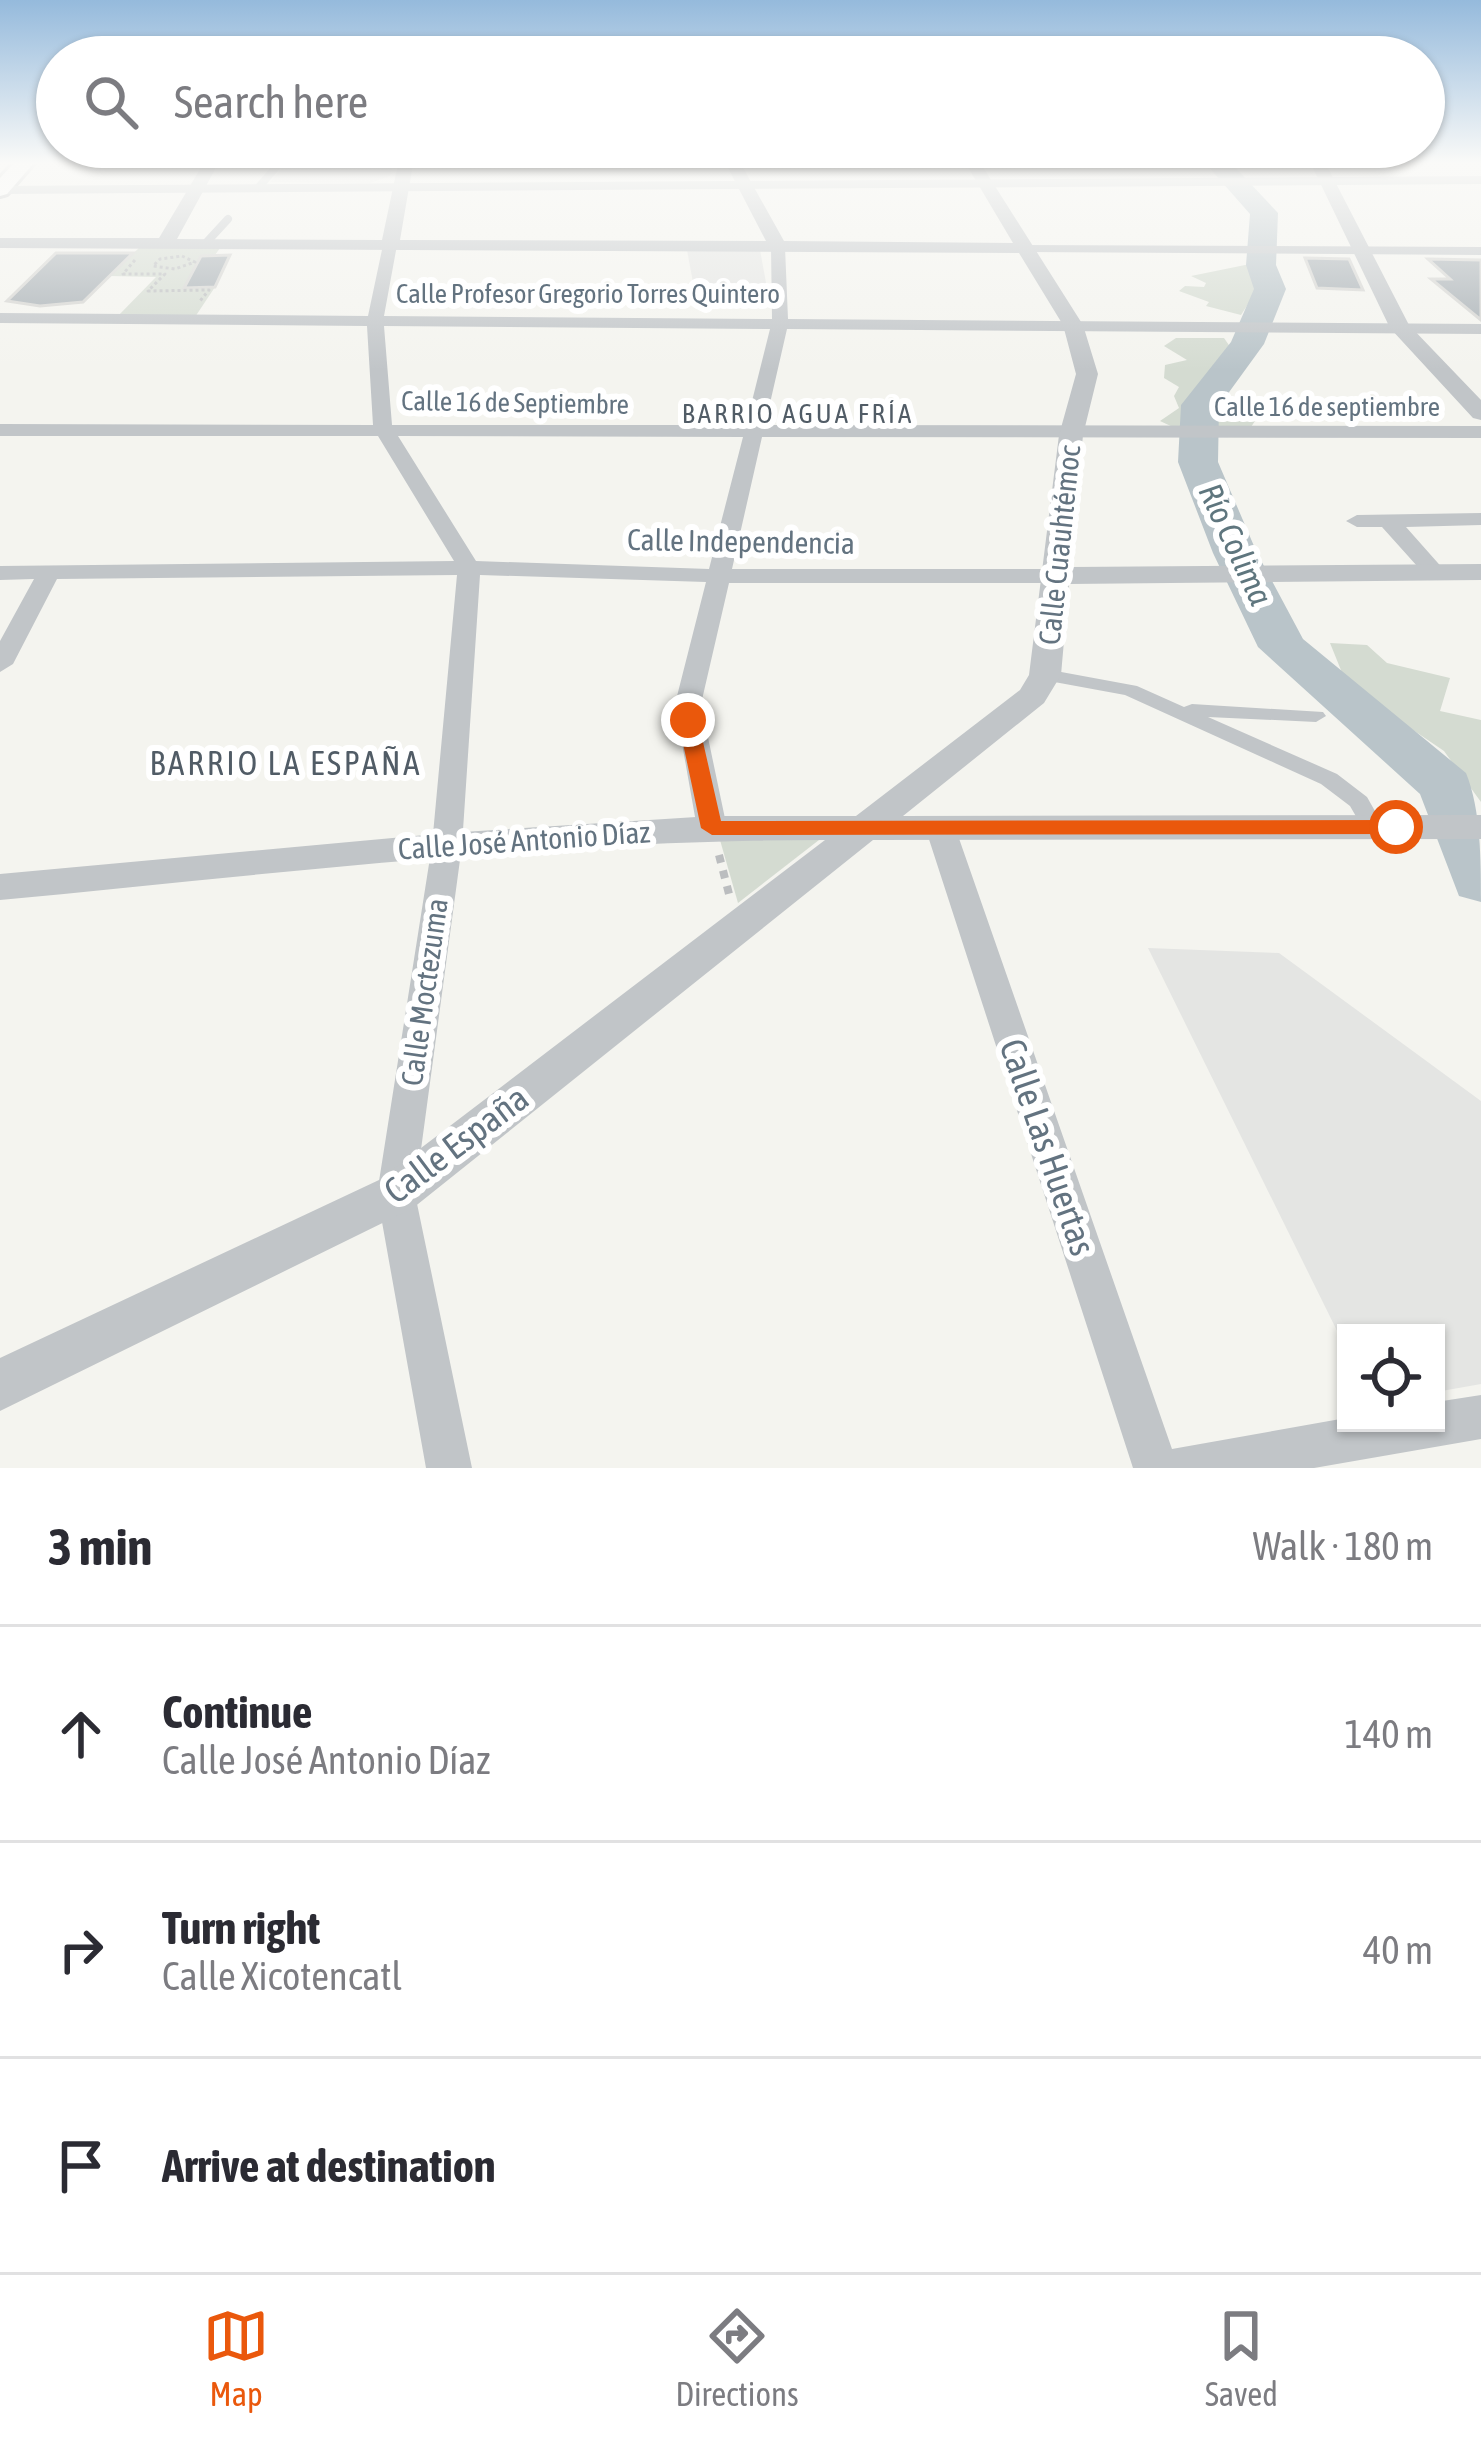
<!DOCTYPE html>
<meta charset="utf-8">
<style>
body{margin:0;font-family:"Asap Condensed",sans-serif;background:#f2f2f3;color:#2b2b33}
.controls{position:absolute;right:36px;bottom:36px;display:grid;overflow:hidden;border-radius:0px;box-shadow:0 3px 9px #0004}
.controls button{width:108px;height:108px;display:grid;place-items:center;padding:0;border:0;border-bottom:3px solid #e1e1e2;background:#fff;color:#2b2b33;font:60px sans-serif}
.stop{position:absolute;width:36px;height:36px;margin:-27px;border:9px solid #ea580c;border-radius:50%;background:#fff}
.stop.end{background:#ea580c;border-color:#fff;box-shadow:0 3px 12px #0008}
.list{margin:0;padding:0;list-style:none}
h2{display:flex;justify-content:space-between;align-items:center;height:156px;margin:0;padding:0 48px;font-size:51px}
h2 small{font-size:39px;font-weight:400;color:#7c7c81}
.list li{display:grid;grid-template-columns:78px 1fr auto;gap:36px;align-items:center;box-sizing:border-box;height:216px;padding:0 48px;border-top:3px solid #e1e1e2}
.list b{display:block;font-size:45px;white-space:nowrap}
.list p{margin:0;font-size:39px;white-space:nowrap;color:#7c7c81}
.list em{font-size:39px;font-style:normal;color:#7c7c81}
.icon{flex:none;width:66px;height:66px;fill:none;stroke:currentColor;stroke-width:2;stroke-linecap:round;stroke-linejoin:round}
.map{position:relative;flex:none;width:1481px;height:1468px;overflow:hidden}
.search{position:absolute;background:#fff;box-shadow:0 3px 9px #0004;left:36px;right:36px;top:36px;height:132px;display:flex;align-items:center;gap:30px;box-sizing:border-box;padding:0 42px;border-radius:66px;color:#7c7c81;font-size:45px}
.sheet{height:804px;background:#fff}
nav{display:flex;justify-content:space-around;align-items:center;box-sizing:border-box;height:168px;border-top:3px solid #e1e1e2;background:#fff;font-size:33px;color:#7c7c81}
nav a{display:grid;justify-items:center;gap:6px}
nav .on{color:#ea580c}
.map>svg:first-child{display:block}
.built{fill:#e4e5e3}
.green{fill:#d4dbd1}
.lines{fill:none;stroke-linecap:round;stroke-linejoin:round}
.river{fill:#b9c4c9;fill-rule:evenodd}
.building{fill:#a7afb4;stroke:#d5d5d2;stroke-width:3}
.primary-casing{stroke:#b2b6ba;stroke-width:6}
.path-far1{stroke:#bbbdbf;stroke-width:3;stroke-dasharray:3 3;stroke-linecap:butt}
.path{stroke:#bbbdbf;stroke-width:8;stroke-dasharray:8 8;stroke-linecap:butt}
.service{stroke:#c1c5c8;stroke-width:8}
.pedestrian{fill:#c1c5c8;fill-rule:evenodd}
.minor{fill:#c1c5c8;fill-rule:evenodd}
.tertiary{fill:#c1c5c8;fill-rule:evenodd}
.primary{fill:#fff;fill-rule:evenodd}
.route{fill:#ea580c}
.labels{text-anchor:middle;stroke-width:12;stroke-linejoin:round;paint-order:stroke}
.far-street-label{font-size:27px;fill:#637380;stroke:#fff}
.far-neighbourhood-label{font-size:27px;letter-spacing:3px;fill:#515c66;stroke:#fff}
.street-label{font-size:30px;fill:#637380;stroke:#fff}
.water-label{font-size:33px;font-style:italic;fill:#5f767e;stroke:#fff}
.neighbourhood-label{font-size:33px;letter-spacing:3px;fill:#515c66;stroke:#fff}
.near-street-label{font-size:36px;fill:#637380;stroke:#fff}
</style>
<div class="map">
<svg width="1481" height="1468" viewBox="0 0 1481 1468">
<rect width="100%" height="100%" fill="#f4f4ef"/>
<g class="built">
<path d="M285,164H393L390,176L370,183L270,182Z"/>
<path d="M687,250H760L767,288H694Z"/>
<path d="M1148,948L1279,953L1481,1101V1384L1436,1392V1333H1346V1349Z"/>
</g>
<g class="green">
<path d="M140,247L220,248L215,255L201,256L186,288L215,287L195,317L118,316L156,277L110,276Z"/>
<path d="M1250,264L1257,290L1241,315L1206,306L1209,302L1179,291L1185,286L1204,287L1206,283L1191,276Z"/>
<path d="M1176,338H1224L1233,351L1236,369L1212,381L1220,392L1213,402L1240,408L1257,418L1251,427L1175,428L1160,421L1179,408L1174,396L1179,387L1164,378L1165,365L1187,360L1164,346Z"/>
<path d="M1330,643L1367,645L1387,663L1450,678L1440,711L1481,720V802L1444,751L1347,685Z"/>
<path d="M828,833L738,903L720,840Z"/>
</g>
<g class="lines">
<path class="river" d="M1206,164H1232L1278,213L1276,265L1286,289L1264,344L1219,406L1218,462L1257,553L1303,639L1466,773C1481,810 1481,860 1481,902L1459,896L1420,794L1258,647L1213,553L1178,462L1181,405L1231,342L1254,289L1246,265L1250,214Z"/>
</g>
<g class="building">
<path d="M56,253H133L83,302L40,306L7,301Z"/>
<path d="M230,255L215,287L184,288L201,256Z"/>
<path d="M1305,258L1349,259L1363,290L1317,288Z"/>
<path d="M1428,259L1481,260V320L1431,279H1450Z"/>
</g>
<g class="lines">
<g class="primary-casing">
<path id="primary" d="M13,164H33L7,194L0,196V178Z"/>
</g>
<g class="path-far1">
<path d="M182,256L195,262L175,269L153,266L160,259Z"/>
<path d="M135,260L123,274H165L148,291L209,290L200,301"/>
</g>
<path class="path" d="M719,855L729,894"/>
<g class="service">
<path d="M258,188L278,165"/>
<path d="M205,244L228,219"/>
</g>
<path class="pedestrian" d="M1045,669L1137,686L1184,707L1192,704L1323,712L1326,716L1316,722L1208,717L1337,774L1367,797L1384,827L1381,832H1365L1350,806L1321,784L1125,695L1038,679L1035,675L1038,671Z"/>
<g class="minor">
<path d="M1481,176V184L0,194V186Z"/>
<path d="M390,241L397,245L384,316L772,319L771,247L778,243L785,247L788,319L1481,324V334L787,329L765,425L1481,426V438L762,437L732,569H1054L1065,576L1054,583H729L701,704L727,828L712,838L697,828L675,704L706,582L480,575L462,845L415,1194L472,1468H426L377,1194L432,845L457,575L57,579L13,664L0,672V641L34,579L0,580V566L454,561L378,436H0V424L373,425L367,326L0,323V313L368,316L383,245ZM384,326L770,329L746,425H392ZM398,436L743,437L709,569L476,561Z"/>
<path d="M1022,245L1481,247V255L1027,252L1020,248Z"/>
<path d="M1481,513V525L1406,527L1445,571L1434,578L1426,576L1382,527H1357L1346,521L1357,515Z"/>
<path d="M940,817L955,827L1172,1449L1346,1418V1423H1436V1402L1481,1395V1439L1314,1468H1133L925,827Z"/>
</g>
<g class="tertiary">
<path d="M203,164H218L177,239L382,240L398,164H413L400,240L766,241L726,164H741L784,241L1013,243L966,164H981L1083,325L1098,374L1083,435L1071,567L1481,564V580L1069,584L1061,675L1044,703L903,816L1481,815V839L873,840L413,1208L0,1411V1358L379,1180L825,840C549,840 274,874 0,900V874L447,833L712,816H856L1020,690L1029,675L1059,435L1076,374L1063,325L1019,253L0,248V238H159Z"/>
<path d="M1311,164H1326L1409,325L1481,400V420L1473,418L1390,328Z"/>
</g>
<use href="#primary" class="primary"/>
</g>
<linearGradient id="sky" x2="0" y2="1"><stop stop-color="#95badc"/><stop offset="0.44" stop-color="#fafaf8"/><stop offset="1" stop-color="#fafaf8" stop-opacity="0"/></linearGradient>
<rect width="1481" height="370" fill="url(#sky)"/>
<path class="route" d="M688,714L698,720L721,821L1396,820L1407,827L1396,834L712,835L701,828L678,720Z"/>
<g class="labels">
<g class="far-street-label">
<text x="588" y="303">Calle Profesor Gregorio Torres Quintero</text>
<text transform="translate(515 403) rotate(1)" y="9">Calle 16 de Septiembre</text>
<text x="1327" y="416">Calle 16 de septiembre</text>
</g>
<g class="far-neighbourhood-label">
<text x="798" y="423">BARRIO AGUA FRÍA</text>
</g>
<g class="street-label">
<text transform="translate(741 542) rotate(1)" y="10">Calle Independencia</text>
<text transform="translate(1060 545) rotate(-84)" y="10">Calle Cuauhtémoc</text>
<text transform="translate(524 841) rotate(-4)" y="10">Calle José Antonio Díaz</text>
<text transform="translate(425 992) rotate(-82)" y="10">Calle Moctezuma</text>
</g>
<g class="water-label">
<text transform="translate(1236 544) rotate(65)" y="12">Río Colima</text>
</g>
<g class="neighbourhood-label">
<text x="286" y="775">BARRIO LA ESPAÑA</text>
</g>
<g class="near-street-label">
<text transform="translate(456 1144) rotate(-37)" y="13">Calle España</text>
<text transform="translate(1048 1147) rotate(71)" y="13">Calle Las Huertas</text>
</g>
</g>
</svg>
<div class="controls">
<button><svg class="icon" aria-label="locate" viewBox="0 0 24 24"><circle cx="12" cy="12" r="6"/><path d="M12 2v4M12 18v4M2 12h4M18 12h4"/></svg></button>
</div>
<div class="stop" style="left:1396px;top:827px"></div>
<div class="stop end" style="left:688px;top:720px"></div>
<div class="search"><svg class="icon" aria-label="search" viewBox="0 0 24 24"><circle cx="10" cy="10" r="6"/><path d="M15 15l6 6"/></svg>Search here</div>
</div>
<section class="sheet">
<h2>3 min<small>Walk · 180 m</small></h2>
<ul class="list">
<li><svg class="icon" aria-label="ahead" viewBox="0 0 24 24"><path d="M12 20V5M6 11l6-6 6 6"/></svg><div><b>Continue</b><p>Calle José Antonio Díaz</p></div><em>140 m</em></li>
<li><svg class="icon" aria-label="right" viewBox="0 0 24 24"><path d="M7 20v-9h11M14 6l5 5-5 5"/></svg><div><b>Turn right</b><p>Calle Xicotencatl</p></div><em>40 m</em></li>
<li><svg class="icon" aria-label="arrive" viewBox="0 0 24 24"><path d="M6 21V4h12l-3 4 3 4H6"/></svg><div><b>Arrive at destination</b></div></li>
</ul>
</section>
<nav>
<a class="on"><svg class="icon" aria-label="map" viewBox="0 0 24 24"><path d="M3 6l6-2 6 2 6-2v14l-6 2-6-2-6 2zM9 4v14M15 6v14"/></svg>Map</a>
<a><svg class="icon" aria-label="directions" viewBox="0 0 24 24"><path d="M12 3l9 9-9 9-9-9zM9 14v-3h6M13 9l2 2-2 2"/></svg>Directions</a>
<a><svg class="icon" aria-label="saved" viewBox="0 0 24 24"><path d="M7 4h10v16l-5-4-5 4z"/></svg>Saved</a>
</nav>
